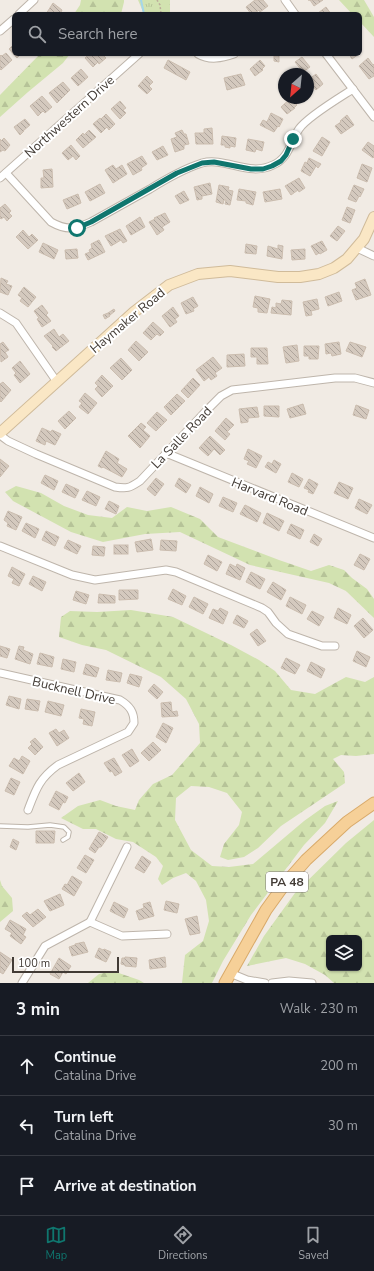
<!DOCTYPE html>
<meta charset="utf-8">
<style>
body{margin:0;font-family:"Nunito Sans",sans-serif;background:#242831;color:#f1f3f6}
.controls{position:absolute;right:12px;bottom:12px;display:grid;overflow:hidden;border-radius:6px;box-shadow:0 1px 3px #0004}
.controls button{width:36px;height:36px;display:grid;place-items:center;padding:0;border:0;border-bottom:1px solid #363941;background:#171b24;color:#f1f3f6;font:20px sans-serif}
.compass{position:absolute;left:278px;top:68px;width:36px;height:36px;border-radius:50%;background:#171b24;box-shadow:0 1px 3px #0004;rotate:207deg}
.scale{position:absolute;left:12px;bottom:10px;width:107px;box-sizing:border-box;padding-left:4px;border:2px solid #423b35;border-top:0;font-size:11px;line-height:14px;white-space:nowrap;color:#423b35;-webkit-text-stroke:3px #fff;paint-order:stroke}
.stop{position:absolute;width:12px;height:12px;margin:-9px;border:3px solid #0f766e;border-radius:50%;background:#fff}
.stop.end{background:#0f766e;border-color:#fff;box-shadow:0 1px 4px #0008}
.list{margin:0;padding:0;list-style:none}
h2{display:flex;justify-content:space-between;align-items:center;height:52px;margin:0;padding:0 16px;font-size:17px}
h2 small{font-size:13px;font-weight:400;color:#9ea1a6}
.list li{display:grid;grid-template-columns:26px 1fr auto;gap:12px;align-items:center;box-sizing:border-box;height:60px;padding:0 16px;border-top:1px solid #363941}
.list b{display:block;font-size:15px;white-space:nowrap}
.list p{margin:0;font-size:13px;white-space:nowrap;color:#9ea1a6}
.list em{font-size:13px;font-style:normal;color:#9ea1a6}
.icon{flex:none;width:22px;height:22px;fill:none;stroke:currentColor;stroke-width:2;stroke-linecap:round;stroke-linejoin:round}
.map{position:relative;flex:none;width:374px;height:983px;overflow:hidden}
.search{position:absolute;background:#171b24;box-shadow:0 1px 3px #0004;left:12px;right:12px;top:12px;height:44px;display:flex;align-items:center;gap:10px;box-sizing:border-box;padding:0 14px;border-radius:6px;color:#9ea1a6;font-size:15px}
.sheet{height:232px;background:#171b24}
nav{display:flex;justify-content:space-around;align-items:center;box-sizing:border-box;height:56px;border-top:1px solid #363941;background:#171b24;font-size:11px;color:#9ea1a6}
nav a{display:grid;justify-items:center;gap:2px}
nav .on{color:#0f766e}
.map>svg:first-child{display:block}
.forest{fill:url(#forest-firs);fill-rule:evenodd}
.park{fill:url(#park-tufts)}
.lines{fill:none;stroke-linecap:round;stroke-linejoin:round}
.stream{stroke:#a5d6e9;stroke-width:2}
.building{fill:url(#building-back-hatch);stroke:#cbbdaf}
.service-casing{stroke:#beb5ab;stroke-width:5.5}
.minor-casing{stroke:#beb5ab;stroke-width:9}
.secondary-casing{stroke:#d0bb9a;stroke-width:12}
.primary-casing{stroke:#d9aa6a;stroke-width:13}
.path{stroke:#bcac9a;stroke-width:1.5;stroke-dasharray:2 2;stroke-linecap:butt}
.service{stroke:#fff;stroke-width:3.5}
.minor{stroke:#fff;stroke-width:7}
.secondary{stroke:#fae7c5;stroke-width:10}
.primary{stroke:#f6d098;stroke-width:11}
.route{stroke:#0f766e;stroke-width:5}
.labels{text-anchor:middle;stroke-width:4;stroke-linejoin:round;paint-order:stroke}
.shield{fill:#fff;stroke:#7b7672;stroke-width:1}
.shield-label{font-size:12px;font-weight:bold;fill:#423b35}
.street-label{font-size:13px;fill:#423b35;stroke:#fff}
</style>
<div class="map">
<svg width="374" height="983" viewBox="0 0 374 983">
<defs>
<pattern id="forest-firs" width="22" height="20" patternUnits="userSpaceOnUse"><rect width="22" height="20" fill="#d2e2b0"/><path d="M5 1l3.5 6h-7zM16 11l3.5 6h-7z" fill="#b6c398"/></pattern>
<pattern id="park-tufts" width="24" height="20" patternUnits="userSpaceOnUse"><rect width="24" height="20" fill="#d2e2b0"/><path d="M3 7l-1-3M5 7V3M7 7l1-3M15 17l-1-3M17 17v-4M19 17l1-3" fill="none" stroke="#b6c398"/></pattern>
<pattern id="building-back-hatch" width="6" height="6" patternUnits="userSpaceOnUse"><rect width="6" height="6" fill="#d4c9be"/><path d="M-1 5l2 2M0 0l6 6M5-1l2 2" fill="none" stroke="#aea49b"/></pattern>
</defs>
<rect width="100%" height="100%" fill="#f1ebe4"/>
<g class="forest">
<path d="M81,0H124V2L121,14H74L80,5Z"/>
<path d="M339,0H364L374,17V37L360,22V14H352Z"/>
<path d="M40,54H70L63,63L28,92L0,117V95Z"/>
<path d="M16,486L41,493L64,506L88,515L112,518L127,507L147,511L171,507L200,519L218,537L279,560L311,571L329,565L344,570L352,578L367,589L374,599V618L346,591L329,583L250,565L180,532L145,534L103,542L71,532L13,501L5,492Z"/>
<path d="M131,610L173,617L231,645L259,660L275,671L291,690L315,694L346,677L365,682L374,677V754L356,756L341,755L333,759L344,772L345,783L281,826L258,848L244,857L228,860L220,857L224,844L239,825L242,812L227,793L209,787L191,786L176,798L175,820L191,850L212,866L229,867L253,864L304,821L325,806L338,801L325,823L304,845L251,915L223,961L212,983H182L185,955L203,941L209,921L206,900L196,881L186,873L173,878L162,885L158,879L163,866L156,857L133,842L116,839L96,829H83L61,818L78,806L100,800L116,806L135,810L139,800L153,784L172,775L200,743L199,724L186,699L161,677L106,650L82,645L59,637L61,617L70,611L97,612Z"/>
<path d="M374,820V983H334L325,975L305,964L286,958L247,966L264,936L295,893L346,843ZM329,938H359V968H329Z"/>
<path d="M0,880L2,886L12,898L13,911L0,922Z"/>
<path d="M113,971L139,980L144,983H88L99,974Z"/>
</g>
<path class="park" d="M138,0H170V14H144Z"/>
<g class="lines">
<path class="stream" d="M141,0L144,14"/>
</g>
<g class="building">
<path d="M255,0H263L268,6L260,12L259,10L254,14H251L246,7Z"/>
<path d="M308,0H323L314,6L310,0Z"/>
<path d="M53,3L62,10L60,14H46Z"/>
<path d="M326,7L331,14H319L318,13Z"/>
<path d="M14,44V54H21L17,58L9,49Z"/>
<path d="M6,53L12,60L1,70L0,69V56L1,55L2,56Z"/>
<path d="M89,54H102L106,58L99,64L98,62L93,67L85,58Z"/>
<path d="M349,54H359L352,59Z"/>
<path d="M274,56H279V62L274,61Z"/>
<path d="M302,57L310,67L303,72L295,62Z"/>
<path d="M368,58L373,65L374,64V76L369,79L359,66Z"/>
<path d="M168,60L190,72L186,80L164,68Z"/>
<path d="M260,60L265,66L262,69L263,70L255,76L250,69Z"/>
<path d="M81,69L88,77L78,86L71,78Z"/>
<path d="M241,74L245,85L227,90L224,78Z"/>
<path d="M316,74L323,84L316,90L308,80Z"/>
<path d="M147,76L153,82L149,86L152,89L147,94L138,86Z"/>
<path d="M63,82L70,90L57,103L49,93Z"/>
<path d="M42,96L52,107L45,113L43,111L38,116L30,106Z"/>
<path d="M291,98L297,105L294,108H295L287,114L281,107Z"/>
<path d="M120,101L126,108L123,110L126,113L120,119L111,109Z"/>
<path d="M271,113L283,119L279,127L278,126L274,132L260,125L263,120L267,122Z"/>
<path d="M106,114L115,124L109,130L107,127L101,133L93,124L100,118L101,119Z"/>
<path d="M347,115L354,125L341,134L335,126L341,122L340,121Z"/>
<path d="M25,119L30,125L23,131H24L20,135L14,127Z"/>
<path d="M212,128L213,144H196L195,133H204V129Z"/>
<path d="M89,130L96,137L83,148L76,140L83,133L84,135Z"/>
<path d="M182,130L184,134H186L189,144L184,145V149L175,152L171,139L177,137L175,133Z"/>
<path d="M222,136L236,138L235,147L230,146V148L225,147V145H221Z"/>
<path d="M322,137L330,142L322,156L313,151Z"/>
<path d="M4,138L10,145L5,151L3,150L0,152V139L1,141Z"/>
<path d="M248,139L264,142L262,151L256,149L255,152L246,150Z"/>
<path d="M368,142L374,146V157L373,158L362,150Z"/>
<path d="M71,145L80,156L76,160L73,156L68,160L62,153Z"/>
<path d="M163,146L168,155L157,160L152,152Z"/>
<path d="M142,156L147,164L141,168L142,170L133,175L127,164Z"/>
<path d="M309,158L321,164L318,168L316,166L310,176L301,171L305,162L307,163Z"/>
<path d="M362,164L372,168L367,182L357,178Z"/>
<path d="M113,165L116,169L122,165L127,174L113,183L105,170Z"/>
<path d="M52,169L53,187L41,188V178H44L43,170Z"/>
<path d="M299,178L305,188L299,192L298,190L291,195L285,186Z"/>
<path d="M210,183L212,194L202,196V199L197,200L194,187Z"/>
<path d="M100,184L105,193L90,201L85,192Z"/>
<path d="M219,185L229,187L228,190L233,191L230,205L225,204L226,200H224L223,204L216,202Z"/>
<path d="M354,185L364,189L360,197L359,196L356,202L348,199Z"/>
<path d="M239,189L256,192L253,205L246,203V201L237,200Z"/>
<path d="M280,189L282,199L265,202L263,192Z"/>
<path d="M184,191L189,200L180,204L175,196Z"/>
<path d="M78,194L81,203L67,209L63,200Z"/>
<path d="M5,204L11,211L9,213L12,216L7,221L4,217L1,219L0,218V208Z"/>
<path d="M347,207L355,210L350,223L342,220Z"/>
<path d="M165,213L170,222L162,227L164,230L157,235L149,222L155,219L154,218Z"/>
<path d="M140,217L145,227L131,235L126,226Z"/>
<path d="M338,226L345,231L337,241L330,236Z"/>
<path d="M120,229L127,241L123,243L121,240L111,246L105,236Z"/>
<path d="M23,230L29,237L32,234L38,240L28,249L16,237Z"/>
<path d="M99,240L105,252L88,260L85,254L90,252L89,250L92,248L91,244Z"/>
<path d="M322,241L327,250L320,254L319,253L316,255L311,246Z"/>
<path d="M43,243L58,250L54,259L39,252Z"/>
<path d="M246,244L257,246L256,254L245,253Z"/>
<path d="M278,245L283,246L282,259L267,256L268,246L278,249Z"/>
<path d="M77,249L78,258L66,259L65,250Z"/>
<path d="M305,249V259L292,260L291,250Z"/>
<path d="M1,278L8,281L6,284L12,286L8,295L0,292Z"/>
<path d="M365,279L371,295L356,300L352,290L357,288L355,283Z"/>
<path d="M24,287L36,297L28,307L20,301L22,298L18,295Z"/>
<path d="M339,292L342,301L328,306L325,297Z"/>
<path d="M255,296L270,299L267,313L258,312V308L253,307Z"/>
<path d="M193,297L198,306L193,309L194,311L186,314L181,303Z"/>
<path d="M317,299L319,309L311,311L312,315L306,316L303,302Z"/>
<path d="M282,300L292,301L291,315L271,313L272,307L276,308V303L281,304Z"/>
<path d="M42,305L48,313L46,315L51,321L42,327L37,319L39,318L34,311Z"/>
<path d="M173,307L179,316L175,319L177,322L170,327L162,316Z"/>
<path d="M114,309L115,311L110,315L108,313Z"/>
<path d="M108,313L110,316L105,319L103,315Z"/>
<path d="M153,322L164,332L160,336L157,334L151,340L143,333Z"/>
<path d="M54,329L59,337L63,334L69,341L56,351L52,347L53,346L44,336Z"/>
<path d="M136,341L148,352L139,361L128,350Z"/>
<path d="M3,342L9,350L5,352L8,357L1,362L0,344Z"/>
<path d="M339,342L341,354L332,356L331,353L326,354L325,344Z"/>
<path d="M350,342L366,347L362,357L346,351Z"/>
<path d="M297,345L299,361L286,363L283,347Z"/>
<path d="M304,346H319L318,359H309V356H304Z"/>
<path d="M251,348H267L268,364H257V357H251Z"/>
<path d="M244,354L245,366L227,367V355Z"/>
<path d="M213,357L222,368L215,373L217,376L211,380L209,377L204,381L196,370Z"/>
<path d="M121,358L132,370L122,380L110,368Z"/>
<path d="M20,361L30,374L20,383L14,375L16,373L12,368Z"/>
<path d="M102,375L113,386L102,397L95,389L98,386L95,383Z"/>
<path d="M193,378L200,385L188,398L181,391Z"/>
<path d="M3,382L11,390L1,402L0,401V384Z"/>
<path d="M85,393L97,403L88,414L79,407L82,403L79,401Z"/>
<path d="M177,394L185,401L171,415L164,407Z"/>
<path d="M303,404L306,414L290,418L287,409Z"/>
<path d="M356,405L369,410L366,419L353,415Z"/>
<path d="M264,406H279V417L264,416Z"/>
<path d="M257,407L259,417L248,418V422L241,423L239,409Z"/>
<path d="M69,411L76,418L65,429L58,421Z"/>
<path d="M157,412L167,420L156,431L147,423Z"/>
<path d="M226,418L234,425L227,432L230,434L225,440L215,431Z"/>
<path d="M141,423L146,427L143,430L150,436L140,448L128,436Z"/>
<path d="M42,428L51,432L52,430L61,434L55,445L46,441L45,445L36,441Z"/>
<path d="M210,436L225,450L220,455L214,449L208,456L199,448Z"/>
<path d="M248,449L262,456L256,468L247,464L249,461L244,459Z"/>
<path d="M106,451L119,459L117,463L127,469L122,477L103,467L102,468L98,466Z"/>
<path d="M0,459L9,466L0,477Z"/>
<path d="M274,460L281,464L276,473L265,467L268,462L272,464Z"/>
<path d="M292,473L303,479L299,487L288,482Z"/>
<path d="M45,475L58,481L54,490L41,483Z"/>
<path d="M156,478L164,484L155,496L147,489Z"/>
<path d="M179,478L191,485L186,493L175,486Z"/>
<path d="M309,479L318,484L313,494L308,492L309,490L304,488Z"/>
<path d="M339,482L353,488L348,499L334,493Z"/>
<path d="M66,484L79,490L75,498L62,492Z"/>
<path d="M200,487L213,494L209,503L196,496Z"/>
<path d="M87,491L100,497L96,506L82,500Z"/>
<path d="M223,497L237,503L233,512L219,506Z"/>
<path d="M359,499L372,505L367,514L355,508Z"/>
<path d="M109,501L119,506L116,514L105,509Z"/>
<path d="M245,505L261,513L257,522L240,514Z"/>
<path d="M8,511L22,517L16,530L7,526L8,523L4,520Z"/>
<path d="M267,513L284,521L279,531L263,523Z"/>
<path d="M26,523L39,529L35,538L22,531Z"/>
<path d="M291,524L304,530L300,539L287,533Z"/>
<path d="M46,531L59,537L55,546L42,540Z"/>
<path d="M314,534L322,539L318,546L310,542Z"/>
<path d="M151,539L153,550L137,552L135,542Z"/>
<path d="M68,540L81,546L77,554L64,548Z"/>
<path d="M161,540L177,541L176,551L160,550Z"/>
<rect x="114" y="545" width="14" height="9"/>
<path d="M93,546L105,547L104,556L92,555Z"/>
<path d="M360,554L370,559L364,570L354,565Z"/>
<path d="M208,555L222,562L217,571L204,564Z"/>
<path d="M230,564L236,567L237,564L245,568L240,580L226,574Z"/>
<path d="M12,567L25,574L19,586L12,583L14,579L8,576Z"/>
<path d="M251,572L265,579L260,589L246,582Z"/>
<path d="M33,576L46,582L42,591L29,584Z"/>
<path d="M273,582L286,590L281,600L267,592Z"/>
<path d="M173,589L186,596L182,605L168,599Z"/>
<path d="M119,590H138V599L119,600Z"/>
<path d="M76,591L89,595L86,604L73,600Z"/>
<path d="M99,594L115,596V603H98Z"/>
<path d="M194,597L208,604L203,614L189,607Z"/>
<path d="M290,597L306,605L302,614L286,606Z"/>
<path d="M220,608L228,612L223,624L209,618L213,609L218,611Z"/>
<path d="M338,608L351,615L347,624L334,618Z"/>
<path d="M312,611L324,617L319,626L307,619Z"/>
<path d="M237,615L248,621L244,628L233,623Z"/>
<path d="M363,618L373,630L364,638L354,626Z"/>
<path d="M257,629L266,641L258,646L250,634Z"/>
<path d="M0,646L10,649L7,658L0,656Z"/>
<path d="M19,646L24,647L23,650L33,654L30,664L15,659Z"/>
<path d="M357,651L370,657L366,667L353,661Z"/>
<path d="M40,653L54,657L52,667L37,664Z"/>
<path d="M286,658L300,665L295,674L281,668Z"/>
<path d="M63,659L76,662L74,672L61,669Z"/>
<path d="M311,662L325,669L321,678L307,671Z"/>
<path d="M86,664L99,668L96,677L83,674Z"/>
<path d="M108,670L122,673L120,682L106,680Z"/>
<path d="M130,674L142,677L139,687L127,683Z"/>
<path d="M154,684L163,692L157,699L148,691Z"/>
<path d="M9,696L21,699L19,709L6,705Z"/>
<path d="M27,699L40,701L38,711L25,709Z"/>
<path d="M48,701L64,705L61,716L45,712Z"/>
<path d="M171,702L172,712L177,711L178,716L162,717L161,703Z"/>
<path d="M81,709L95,712L92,726L83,724L84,719L79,718Z"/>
<path d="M163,723L173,728L166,743L156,737Z"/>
<path d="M56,729L59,733L64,730L69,738L57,746L49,733Z"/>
<path d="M35,738L43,747L35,755L28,748L32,744L30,742Z"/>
<path d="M153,742L161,750L149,761L141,753Z"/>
<path d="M132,749L139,761L130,767L122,755Z"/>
<path d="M22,756L30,761L23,774L9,766L14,758L19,761Z"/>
<path d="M114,758L122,772L115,776L112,771L110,772L104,763Z"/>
<path d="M79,773L85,782L73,791L66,783Z"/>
<path d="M11,778L20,782L14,795L5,791Z"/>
<path d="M56,791L68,797L65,803L63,802L59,810L49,805Z"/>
<path d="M36,831H55L54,843H36Z"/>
<path d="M99,832L108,837L101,847H99L95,853L89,849Z"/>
<path d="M13,839L19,842L16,850L10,847Z"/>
<path d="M85,855L94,860L86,873L77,868Z"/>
<path d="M142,856L151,862L144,873L135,868Z"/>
<path d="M72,876L82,882L74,896L62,889L65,884L67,885Z"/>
<path d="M60,894L64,905L50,911L44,901Z"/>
<path d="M166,901L179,904L177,913L164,910Z"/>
<path d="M114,902L128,909L124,918L110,911Z"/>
<path d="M150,902L154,916L139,920L136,911L144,908L143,904Z"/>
<path d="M38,909L46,917L33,927L22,916L27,912L30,915Z"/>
<path d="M197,916L200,933L190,935L185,919Z"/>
<path d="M10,920L26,929L23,935L26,937L21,944L10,936L12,933L5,929Z"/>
<path d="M84,942L88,952L72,956L69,947L75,945V944Z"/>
<path d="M99,948L103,950L104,949L111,952L106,962L95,957Z"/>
<path d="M0,952L12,960L3,974L0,972Z"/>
<path d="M125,957L137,958L136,967L125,966V965L121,964L122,958H125Z"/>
<path d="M165,957L166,967L150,969L149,960Z"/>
<path d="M59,958L71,966L66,974L63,972L59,979L50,974Z"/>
</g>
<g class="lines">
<g class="service-casing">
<path id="service" d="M0,826L28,827L50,825L64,827L69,832L68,837L63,840"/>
</g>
<g class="minor-casing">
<g id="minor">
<path d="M285,0L295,14"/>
<path d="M19,14L34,0"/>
<path d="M0,31L14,19"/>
<path d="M198,54C210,61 222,58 234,54"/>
<path d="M326,54L374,117"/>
<path d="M6,173L51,222C67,231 75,229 91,222C111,211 130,200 150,189C166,179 183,169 202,163C226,157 249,177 273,165C289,158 290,143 299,129C307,117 339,98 353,89"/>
<path d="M0,178L139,54"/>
<path d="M357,248L374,256"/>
<path d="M0,313L16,323L57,382"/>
<path d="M0,435L8,441L36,454L115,487C128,489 129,488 140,481L206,411L221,396L232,390L335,378H355L374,383"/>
<path d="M166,453L374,538"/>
<path d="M0,546L72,575L95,580L166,570L176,572L262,608L268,612L276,623L288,634L322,646H335"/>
<path d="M0,673L120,700C130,706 134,712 134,723L128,732L58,765C39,779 36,789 28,810"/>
<path d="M90,922L127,847"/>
<path d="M230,973L247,980L265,983"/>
<path d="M22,983L45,946L90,922L122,936L167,934"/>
<path d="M272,983L289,981L312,983"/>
</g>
</g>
<g class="secondary-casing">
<path id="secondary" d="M0,433L134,312L169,285L198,274L230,271L278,277H300L319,274L334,268L347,259L364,239L374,217"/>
</g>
<g class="primary-casing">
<path id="primary" d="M225,983L266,910L284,885L306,860L347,822L374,803"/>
</g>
<path class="path" d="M157,0L160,5L161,14"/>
<use href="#service" class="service"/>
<use href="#minor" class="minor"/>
<use href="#secondary" class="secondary"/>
<use href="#primary" class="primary"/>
</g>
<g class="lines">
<path class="route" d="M77,228L91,222L177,173L202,163L214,162L251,169H263L272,166L281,161L286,155L293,139"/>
</g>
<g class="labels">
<rect class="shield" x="266" y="872" width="42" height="20" rx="3"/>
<g class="shield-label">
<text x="287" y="886">PA 48</text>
</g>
<g class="street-label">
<text transform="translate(69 116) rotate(-42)" y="5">Northwestern Drive</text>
<text transform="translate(127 320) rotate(-40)" y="5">Haymaker Road</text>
<text transform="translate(181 437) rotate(-46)" y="5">La Salle Road</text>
<text transform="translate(270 496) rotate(22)" y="5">Harvard Road</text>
<text transform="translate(74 690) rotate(13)" y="5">Bucknell Drive</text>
</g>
</g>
</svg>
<div class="controls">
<button><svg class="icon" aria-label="layers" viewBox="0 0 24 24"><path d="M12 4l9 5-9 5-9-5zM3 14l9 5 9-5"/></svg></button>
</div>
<svg class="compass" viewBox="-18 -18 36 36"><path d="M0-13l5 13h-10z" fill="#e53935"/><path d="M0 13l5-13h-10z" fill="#9ea1a6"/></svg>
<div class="scale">100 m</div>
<div class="stop" style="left:77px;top:228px"></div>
<div class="stop end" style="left:293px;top:139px"></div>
<div class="search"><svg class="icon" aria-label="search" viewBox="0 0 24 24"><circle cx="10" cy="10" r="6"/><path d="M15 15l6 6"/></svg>Search here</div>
</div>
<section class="sheet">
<h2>3 min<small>Walk · 230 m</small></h2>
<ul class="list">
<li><svg class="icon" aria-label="ahead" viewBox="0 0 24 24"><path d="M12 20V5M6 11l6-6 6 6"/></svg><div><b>Continue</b><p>Catalina Drive</p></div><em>200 m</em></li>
<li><svg class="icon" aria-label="left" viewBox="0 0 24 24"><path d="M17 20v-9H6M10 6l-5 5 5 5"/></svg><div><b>Turn left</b><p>Catalina Drive</p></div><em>30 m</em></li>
<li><svg class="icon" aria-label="arrive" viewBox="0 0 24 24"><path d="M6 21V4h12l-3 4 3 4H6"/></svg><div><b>Arrive at destination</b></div></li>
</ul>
</section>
<nav>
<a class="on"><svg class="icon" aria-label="map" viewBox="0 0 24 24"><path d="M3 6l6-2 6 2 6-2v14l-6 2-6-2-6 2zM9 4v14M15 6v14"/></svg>Map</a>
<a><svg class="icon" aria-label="directions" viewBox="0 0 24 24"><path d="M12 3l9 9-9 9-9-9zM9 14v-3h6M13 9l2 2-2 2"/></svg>Directions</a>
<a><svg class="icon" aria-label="saved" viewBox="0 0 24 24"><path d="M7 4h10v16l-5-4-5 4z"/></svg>Saved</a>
</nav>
